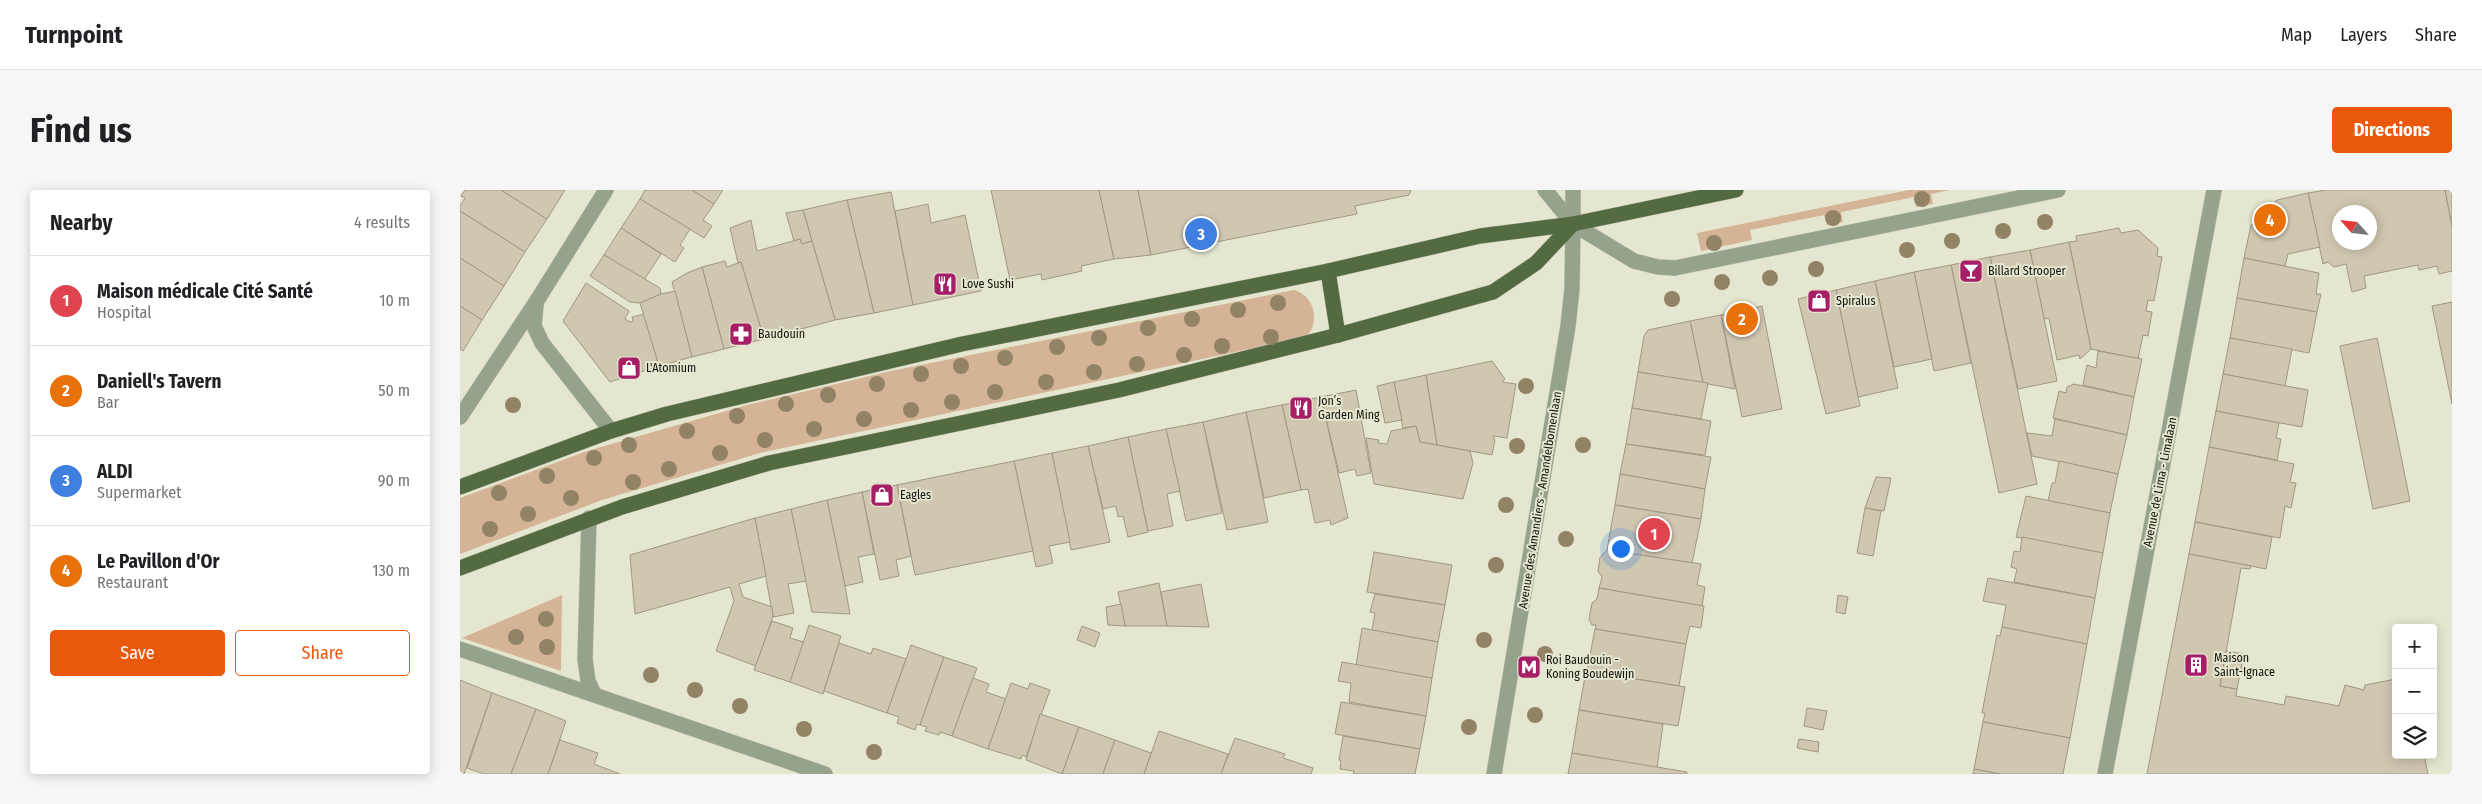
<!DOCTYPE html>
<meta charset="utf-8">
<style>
body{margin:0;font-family:"Fira Sans Condensed",sans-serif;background:#f6f6f6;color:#202124}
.controls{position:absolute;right:15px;bottom:15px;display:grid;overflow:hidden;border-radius:5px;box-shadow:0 2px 12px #0003}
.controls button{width:45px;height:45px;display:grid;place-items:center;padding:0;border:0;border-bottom:1px solid #e0e0e0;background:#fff;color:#202124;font:25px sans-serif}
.compass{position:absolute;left:1872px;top:15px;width:45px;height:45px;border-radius:50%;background:#fff;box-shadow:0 2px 12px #0003;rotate:297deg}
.you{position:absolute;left:1160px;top:358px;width:18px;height:18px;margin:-12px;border:4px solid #fff;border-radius:50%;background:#1a73e8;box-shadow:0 0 0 8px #1a73e833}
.badge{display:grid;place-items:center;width:32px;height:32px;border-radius:50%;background:#ea580c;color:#fff;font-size:16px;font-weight:700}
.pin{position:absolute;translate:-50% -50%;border:2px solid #fff;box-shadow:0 1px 5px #0006}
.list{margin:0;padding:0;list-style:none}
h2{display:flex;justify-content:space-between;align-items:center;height:65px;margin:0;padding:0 20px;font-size:21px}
h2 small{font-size:16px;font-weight:400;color:#757577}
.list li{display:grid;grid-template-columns:32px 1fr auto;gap:15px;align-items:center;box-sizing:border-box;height:90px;padding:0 20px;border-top:1px solid #e0e0e0}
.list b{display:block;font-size:19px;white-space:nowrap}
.list p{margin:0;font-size:16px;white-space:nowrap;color:#757577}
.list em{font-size:16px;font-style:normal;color:#757577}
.actions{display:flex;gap:10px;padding:15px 20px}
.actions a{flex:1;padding:11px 0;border:1px solid #ea580c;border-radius:5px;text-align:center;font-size:18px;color:#ea580c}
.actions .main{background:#ea580c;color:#fff}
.icon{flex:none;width:28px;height:28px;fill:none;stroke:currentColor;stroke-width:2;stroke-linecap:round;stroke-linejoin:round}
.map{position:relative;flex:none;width:1992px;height:584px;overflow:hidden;border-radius:5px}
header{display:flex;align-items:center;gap:30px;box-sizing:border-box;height:70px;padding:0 25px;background:#fff;border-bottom:1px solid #e0e0e0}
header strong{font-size:24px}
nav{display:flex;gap:28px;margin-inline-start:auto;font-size:18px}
.intro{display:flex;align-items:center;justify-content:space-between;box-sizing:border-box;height:120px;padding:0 30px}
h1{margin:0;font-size:35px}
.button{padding:12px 22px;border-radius:5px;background:#ea580c;color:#fff;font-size:18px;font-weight:700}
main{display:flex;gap:30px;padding:0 30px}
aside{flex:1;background:#fff;border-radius:5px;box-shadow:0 2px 12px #0003}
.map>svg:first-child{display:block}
.green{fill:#d5b396}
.building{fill:#d0c7b1;stroke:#a09782;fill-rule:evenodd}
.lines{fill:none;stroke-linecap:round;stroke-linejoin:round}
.minor-casing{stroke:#c3c4b0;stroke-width:16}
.tertiary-casing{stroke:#c3c4b0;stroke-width:16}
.primary-casing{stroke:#c3c4b0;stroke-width:16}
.minor{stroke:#95a28c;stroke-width:15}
.tertiary{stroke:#95a28c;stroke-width:15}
.primary{stroke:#546a43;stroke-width:15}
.tree{fill:#928266}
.labels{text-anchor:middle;stroke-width:4;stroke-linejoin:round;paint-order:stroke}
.poi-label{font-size:12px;fill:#13130b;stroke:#e5e6cf;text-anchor:start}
.street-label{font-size:12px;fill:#13130b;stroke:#e5e6cf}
</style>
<header>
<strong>Turnpoint</strong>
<nav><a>Map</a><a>Layers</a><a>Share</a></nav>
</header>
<div class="intro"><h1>Find us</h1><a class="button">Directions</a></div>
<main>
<aside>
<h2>Nearby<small>4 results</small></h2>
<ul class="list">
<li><span class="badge" style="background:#e0444e">1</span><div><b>Maison médicale Cité Santé</b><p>Hospital</p></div><em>10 m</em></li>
<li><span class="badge" style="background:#e8710a">2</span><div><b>Daniell's Tavern</b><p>Bar</p></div><em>50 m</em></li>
<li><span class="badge" style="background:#3f7fe0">3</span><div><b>ALDI</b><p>Supermarket</p></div><em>90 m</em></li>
<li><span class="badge" style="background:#e8710a">4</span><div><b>Le Pavillon d'Or</b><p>Restaurant</p></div><em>130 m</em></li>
</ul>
<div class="actions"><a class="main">Save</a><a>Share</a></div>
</aside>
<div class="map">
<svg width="1992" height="584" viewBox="0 0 1992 584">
<rect width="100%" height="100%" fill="#e5e6cf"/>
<g class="green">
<path d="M1449,0H1489L1471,4L1473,14L1456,17L1454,7L1381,22L1383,32L1367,35L1364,25L1290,40L1292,50L1241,61L1237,43Z"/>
<path d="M834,100C854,105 861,132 846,147L300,263L142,310L0,364V308L127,261L287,215L431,181Z"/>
<path d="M102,405L101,481L2,448Z"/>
</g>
<g class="building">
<path d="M5,0H41L87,29L65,62L0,21V16L5,8L1,6Z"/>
<path d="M41,0H105L87,29Z"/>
<path d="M185,0H232L254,14L243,30L252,36L244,48L180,9Z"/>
<path d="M232,0H263L254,14Z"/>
<path d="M531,0H639L654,69L621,76L622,81L582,90L581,84L550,90Z"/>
<path d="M639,0H678L691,65L654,69Z"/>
<path d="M678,0H951L949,5L895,16L897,24L691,65Z"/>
<path d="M1866,0H1985L1992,36V81L1979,84L1977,76L1959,80L1958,75L1904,86L1906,98L1892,102L1886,74L1874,77L1868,72L1863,74L1848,3ZM1880,22H1910V52H1880Z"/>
<path d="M1985,0H1992V36Z"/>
<path d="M431,2L453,115L414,123L387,10Z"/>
<path d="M1848,3L1860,57L1828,64L1825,76L1784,68L1791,35L1817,10Z"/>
<path d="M180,9L230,39L220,55L224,58L215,72L161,38Z"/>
<path d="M387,10L414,123L375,130L343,20Z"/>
<path d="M468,14L471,33L505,25L521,101L453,115L435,21Z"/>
<path d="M343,20L352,51L342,54L340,49L334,51L326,23Z"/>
<path d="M0,21L65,62L44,96L0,68Z"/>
<path d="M291,30L297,61L340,49L342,54L352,51L375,130L304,149L281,72L278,73L270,38Z"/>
<path d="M161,38L201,64L184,90L144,65Z"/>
<path d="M1659,38L1661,43L1678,40L1698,58L1697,66L1702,67L1694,111L1688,110L1686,121L1692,122L1688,146L1683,145L1678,169L1631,159L1609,52L1617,51L1616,46Z"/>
<path d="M1609,52L1631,159L1620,169L1619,165L1597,170L1589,128L1584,129L1570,60Z"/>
<path d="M1570,60L1597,191L1558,199L1530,67Z"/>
<path d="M144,65L200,98L201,104L180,113L170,112L130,86Z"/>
<path d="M1530,67L1577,294L1539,303L1491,75Z"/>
<path d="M0,68L44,96L22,130L0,116Z"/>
<path d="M1784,68L1859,83L1856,104H1861L1857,122L1777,108Z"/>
<path d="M265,71L267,77L281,72L304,149L264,159L242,77Z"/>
<path d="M1491,75L1511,173L1474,181L1454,82Z"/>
<path d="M242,77L264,159L232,167L212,92L227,83Z"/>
<path d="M1454,82L1472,169L1434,177L1415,91Z"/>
<path d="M1415,91L1438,198L1398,207L1376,100Z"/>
<path d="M126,93L169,121L165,129L170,132L173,131L172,127L184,124L199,176L150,192L103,131Z"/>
<path d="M1376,100L1400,216L1366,224L1338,109Z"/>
<path d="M215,101L232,167L199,176L180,113L201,104Z"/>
<path d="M1777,108L1857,122L1849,163L1770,148Z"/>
<path d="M1992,112V214L1972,116Z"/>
<path d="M0,116L22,130L3,161L0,159Z"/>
<path d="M1302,116L1322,219L1282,227L1261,125Z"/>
<path d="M1261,125L1275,199L1243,193L1230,131Z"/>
<path d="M1230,131L1243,193L1178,182L1184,146L1188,140Z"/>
<path d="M1770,148L1832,159L1825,196L1763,184Z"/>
<path d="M1917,148L1950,311L1913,319L1880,156Z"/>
<path d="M1638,161L1682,169L1674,207L1623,195L1627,175L1636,178Z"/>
<path d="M1032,171L1045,189L1042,192L1056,194L1047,248L1033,246L1035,250L1032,265L977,255L966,185Z"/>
<path d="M1178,182L1248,193L1241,229L1172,218Z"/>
<path d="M1763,184L1848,200L1842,237L1756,221Z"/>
<path d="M966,185L977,255L960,252L956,236L943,238L934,192Z"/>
<path d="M934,192L942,230L925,233L917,196Z"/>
<path d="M1614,194L1674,207L1667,245L1593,228L1599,201L1606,203L1607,197Z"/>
<path d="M896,200L911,283L897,286L895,279L879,283L861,207Z"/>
<path d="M861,207L888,328L871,335L870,330L855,333L848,299L841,300L822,215Z"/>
<path d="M822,215L841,300L804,308L786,222Z"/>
<path d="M1172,218L1251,231L1245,265L1166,254Z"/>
<path d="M1756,221L1819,233L1816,248L1821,249L1817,270L1749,257Z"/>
<path d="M786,222L808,332L767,340L743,232Z"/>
<path d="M1595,229L1667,245L1658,284L1572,266L1567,243L1592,246Z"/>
<path d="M743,232L762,323L726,331L706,239Z"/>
<path d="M956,236L960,252L1010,261L1013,273L1003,309L914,294L906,248L919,250L918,253L927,254L931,241Z"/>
<path d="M706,239L720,301L707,304L713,336L688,341L668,247Z"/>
<path d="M668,247L688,342L668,347L663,326L658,327L656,316L643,319L628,256Z"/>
<path d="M1166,254L1251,267L1245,299L1160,284Z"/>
<path d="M628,256L650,352L611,360L592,263Z"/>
<path d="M1749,257L1834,274L1830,292L1836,293L1831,318L1825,316L1820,348L1735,332Z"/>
<path d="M592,263L610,352L589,356L593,373L576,377L554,271Z"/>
<path d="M554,271L573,361L455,385L437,295Z"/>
<path d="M1599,271L1658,284L1650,323L1588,311L1592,293H1595Z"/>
<path d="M1160,284L1245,299L1241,329L1155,315Z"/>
<path d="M1416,287L1431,288L1424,321L1405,318Z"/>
<path d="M437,295L451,366L436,370L439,386L420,390L402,302Z"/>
<path d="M402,302L414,364L398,367L403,392L385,396L367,310Z"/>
<path d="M1566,306L1650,323L1643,363L1556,347Z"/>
<path d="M367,310L385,396L390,424L352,422L331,319Z"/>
<path d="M1155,315L1241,329L1232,373L1147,360Z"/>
<path d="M1405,318L1421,321L1413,366L1397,363Z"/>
<path d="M331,319L346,391L328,394L334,423L313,427L295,328Z"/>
<path d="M295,328L306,386L279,394L283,407L312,417L313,426L296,476L256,461L274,411L270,397L175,424L170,365Z"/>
<path d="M1735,332L1812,347L1806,379L1729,364Z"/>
<path d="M1562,347L1643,363L1635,408L1554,392L1557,379L1551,377L1554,361L1560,362Z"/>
<path d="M1147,360L1241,374L1237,395L1245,397L1242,416L1139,398L1142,387L1138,381L1140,367Z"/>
<path d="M914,362L992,375L985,415L907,402Z"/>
<path d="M1729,364L1791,376L1790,379L1781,378L1760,496L1777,499L1776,506L1824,515L1826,506L1879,516L1885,495L1904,500L1905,495L1936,489V565H1964L1968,584H1687Z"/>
<path d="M1528,388L1635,408L1627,454L1542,437L1546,415L1523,411Z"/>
<path d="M699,393L707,436H665L658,402Z"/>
<path d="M741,394L749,437L707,436L701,402Z"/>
<path d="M1139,398L1244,416L1241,438L1230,436L1226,454L1135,439L1136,435H1132L1129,429L1132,413L1137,409Z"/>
<path d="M915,404L985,415L978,452L912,440L915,423L910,422Z"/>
<path d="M1378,405L1388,407L1385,424L1376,422Z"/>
<path d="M661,414L665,436L648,435L646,417Z"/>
<path d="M312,431L333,438L330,448L344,452L330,492L294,480Z"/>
<path d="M349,435L381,446L363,504L330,492Z"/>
<path d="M622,436L640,443L635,457L617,450Z"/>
<path d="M1542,437L1627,454L1610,548L1523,532L1525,523H1522L1537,445L1540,446Z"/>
<path d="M902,438L978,452L972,488L896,476Z"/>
<path d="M1135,439L1226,454L1219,496L1127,481Z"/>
<path d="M379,453L411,464L413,458L446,469L427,523L364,501Z"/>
<path d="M451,455L484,467L460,535L457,534L455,540L437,533L439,527L427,523Z"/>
<path d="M1766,461L1784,464L1777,499L1760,496Z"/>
<path d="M484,467L517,478L492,546L480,542L479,545L465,541L467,537L460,535Z"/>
<path d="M882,472L972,488L966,526L889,512L891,493L878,491Z"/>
<path d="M1126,481L1225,497L1218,536L1119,520Z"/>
<path d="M513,488L529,494L526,502L546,509L528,559L492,546Z"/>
<path d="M0,490L32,503L4,584H0Z"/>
<path d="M551,493L568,499L570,493L590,500L566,567L562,565L561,569L528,559Z"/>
<path d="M32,503L76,519L51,584H24L7,578Z"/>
<path d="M881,512L966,526L960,559L875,544Z"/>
<path d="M1347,518L1367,521L1363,540L1344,536Z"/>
<path d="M76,519L106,531L88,584H51Z"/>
<path d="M1119,520L1203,534L1197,578L1112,563Z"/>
<path d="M580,524L619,537L602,584L566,570Z"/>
<path d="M1523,532L1610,548L1603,584H1540L1514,579Z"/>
<path d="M619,537L655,550L643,584H602Z"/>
<path d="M699,541L768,564L761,584H684Z"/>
<path d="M883,546L960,559L955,584H893L894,581L880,579L881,571L879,570Z"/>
<path d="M775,548L825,564L823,568L853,578L851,584H761Z"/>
<path d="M1339,549L1359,552L1358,562L1337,558Z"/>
<path d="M100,550L138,563L134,574L160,584H88Z"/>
<path d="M655,550L691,563L684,584H643Z"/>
<path d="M1112,563L1227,582V584H1108Z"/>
<path d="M1514,579L1540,584H1513Z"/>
</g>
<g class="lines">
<g class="minor-casing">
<g id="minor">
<path d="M1085,0L1113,34L1174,71L1198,77L1215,78L1598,0"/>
<path d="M76,115L74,136L82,153L151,241"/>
<path d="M0,227L78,109L146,0"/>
<path d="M129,328L125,469L128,491L134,504"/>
<path d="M0,459L365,584"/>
<path d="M1034,584L1108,136L1112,99L1113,34"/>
<path d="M1645,584L1754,0"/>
</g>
</g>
<g class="tertiary-casing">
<path id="tertiary" d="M1113,34V0"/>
</g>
<g class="primary-casing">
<g id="primary">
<path d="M868,81L878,145"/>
<path d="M0,297L151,241L207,224L502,154L868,81L1020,46L1113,34L1276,0"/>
<path d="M0,378L162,317L309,273L659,200L878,145L1033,102L1076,73L1113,34"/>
</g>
</g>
<use href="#minor" class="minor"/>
<use href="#tertiary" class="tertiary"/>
<use href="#primary" class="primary"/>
</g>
<g class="tree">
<circle cx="1462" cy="9" r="8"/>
<circle cx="1373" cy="28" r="8"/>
<circle cx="1585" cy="32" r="8"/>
<circle cx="1543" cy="41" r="8"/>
<circle cx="1492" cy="51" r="8"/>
<circle cx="1254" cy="53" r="8"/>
<circle cx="1447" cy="60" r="8"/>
<circle cx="1356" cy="79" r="8"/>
<circle cx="1310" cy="88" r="8"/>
<circle cx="1262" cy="92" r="8"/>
<circle cx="1212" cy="109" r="8"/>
<circle cx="818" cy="113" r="8"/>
<circle cx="778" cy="120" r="8"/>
<circle cx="732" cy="129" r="8"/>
<circle cx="688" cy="138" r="8"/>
<circle cx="811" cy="147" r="8"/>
<circle cx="639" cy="148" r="8"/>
<circle cx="762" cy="156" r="8"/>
<circle cx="597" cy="157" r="8"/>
<circle cx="724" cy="165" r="8"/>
<circle cx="545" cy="168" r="8"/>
<circle cx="677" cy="174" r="8"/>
<circle cx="501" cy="176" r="8"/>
<circle cx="634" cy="182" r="8"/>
<circle cx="461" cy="184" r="8"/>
<circle cx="586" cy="192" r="8"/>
<circle cx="417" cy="194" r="8"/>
<circle cx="1066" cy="196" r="8"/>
<circle cx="535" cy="202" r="8"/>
<circle cx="368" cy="205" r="8"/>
<circle cx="492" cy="212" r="8"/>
<circle cx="326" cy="214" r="8"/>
<circle cx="53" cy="215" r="8"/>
<circle cx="451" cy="220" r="8"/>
<circle cx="277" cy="226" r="8"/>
<circle cx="404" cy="229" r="8"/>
<circle cx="354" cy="239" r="8"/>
<circle cx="227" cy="241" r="8"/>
<circle cx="305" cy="250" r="8"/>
<circle cx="169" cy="255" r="8"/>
<circle cx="1123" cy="255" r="8"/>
<circle cx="1057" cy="256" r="8"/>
<circle cx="260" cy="263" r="8"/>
<circle cx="134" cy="268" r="8"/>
<circle cx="209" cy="279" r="8"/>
<circle cx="87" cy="286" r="8"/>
<circle cx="173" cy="292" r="8"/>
<circle cx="39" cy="303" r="8"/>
<circle cx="111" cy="308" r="8"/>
<circle cx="1046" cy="315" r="8"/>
<circle cx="68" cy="324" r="8"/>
<circle cx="30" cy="339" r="8"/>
<circle cx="1106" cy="349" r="8"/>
<circle cx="1036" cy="375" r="8"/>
<circle cx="86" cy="429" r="8"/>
<circle cx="56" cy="447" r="8"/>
<circle cx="1024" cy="450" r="8"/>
<circle cx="87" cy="457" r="8"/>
<circle cx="1085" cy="464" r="8"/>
<circle cx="191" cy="485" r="8"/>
<circle cx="235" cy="500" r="8"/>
<circle cx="280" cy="516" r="8"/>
<circle cx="1075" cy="525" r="8"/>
<circle cx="1009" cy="537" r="8"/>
<circle cx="344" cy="539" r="8"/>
<circle cx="414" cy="562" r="8"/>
</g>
<defs>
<g id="bar-square" transform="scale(1.25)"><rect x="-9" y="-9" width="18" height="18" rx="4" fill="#a61e66" stroke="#e5e6cf"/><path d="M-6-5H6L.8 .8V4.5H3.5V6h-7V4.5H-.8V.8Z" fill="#fff"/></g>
<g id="restaurant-square" transform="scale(1.25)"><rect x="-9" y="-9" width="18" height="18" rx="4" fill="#a61e66" stroke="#e5e6cf"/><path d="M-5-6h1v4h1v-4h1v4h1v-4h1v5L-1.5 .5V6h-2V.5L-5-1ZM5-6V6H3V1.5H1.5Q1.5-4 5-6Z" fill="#fff"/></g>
<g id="shop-square" transform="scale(1.25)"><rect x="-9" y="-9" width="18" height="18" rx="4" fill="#a61e66" stroke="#e5e6cf"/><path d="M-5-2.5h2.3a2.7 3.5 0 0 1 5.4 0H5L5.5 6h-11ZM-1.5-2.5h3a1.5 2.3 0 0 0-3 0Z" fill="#fff"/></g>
<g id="pharmacy-square" transform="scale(1.25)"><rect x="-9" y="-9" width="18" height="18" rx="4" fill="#a61e66" stroke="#e5e6cf"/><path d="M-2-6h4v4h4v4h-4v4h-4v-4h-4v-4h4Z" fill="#fff"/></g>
<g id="building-square" transform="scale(1.25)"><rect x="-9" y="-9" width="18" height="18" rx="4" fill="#a61e66" stroke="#e5e6cf"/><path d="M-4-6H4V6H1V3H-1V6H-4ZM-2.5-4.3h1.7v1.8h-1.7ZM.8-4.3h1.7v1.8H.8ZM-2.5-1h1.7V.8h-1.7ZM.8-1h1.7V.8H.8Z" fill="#fff"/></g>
<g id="metro-square" transform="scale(1.25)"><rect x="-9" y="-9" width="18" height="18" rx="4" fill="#a61e66" stroke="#e5e6cf"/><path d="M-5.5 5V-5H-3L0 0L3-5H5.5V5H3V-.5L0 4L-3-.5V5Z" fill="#fff"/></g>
</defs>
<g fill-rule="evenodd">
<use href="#bar-square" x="1511" y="81"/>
<use href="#restaurant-square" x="485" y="94"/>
<use href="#shop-square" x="1359" y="111"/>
<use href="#pharmacy-square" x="281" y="144"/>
<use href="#shop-square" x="169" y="178"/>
<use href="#restaurant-square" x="841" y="218"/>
<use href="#shop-square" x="422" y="305"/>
<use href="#building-square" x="1736" y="475"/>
<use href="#metro-square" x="1069" y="477"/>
</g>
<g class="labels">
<g class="poi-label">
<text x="1528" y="85">Billard Strooper</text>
<text x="502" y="98">Love Sushi</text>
<text x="1376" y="115">Spiralus</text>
<text x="298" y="148">Baudouin</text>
<text x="186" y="182">L'Atomium</text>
<text x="858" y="215">Jon’s<tspan x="858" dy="14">Garden Ming</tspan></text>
<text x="440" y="309">Eagles</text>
<text x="1754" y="472">Maison<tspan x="1754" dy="14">Saint-Ignace</tspan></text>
<text x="1086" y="474">Roi Baudouin -<tspan x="1086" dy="14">Koning Boudewijn</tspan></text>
</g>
<g class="street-label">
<text transform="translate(1700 292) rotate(-79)" y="4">Avenue de Lima - Limalaan</text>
<text transform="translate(1080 310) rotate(-81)" y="4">Avenue des Amandiers - Amandelbomenlaan</text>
</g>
</g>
</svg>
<div class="controls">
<button>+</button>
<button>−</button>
<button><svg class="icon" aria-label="layers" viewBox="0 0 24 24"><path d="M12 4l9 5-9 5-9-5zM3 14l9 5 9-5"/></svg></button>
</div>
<svg class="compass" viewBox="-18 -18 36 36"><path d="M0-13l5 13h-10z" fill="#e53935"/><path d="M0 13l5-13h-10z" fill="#757577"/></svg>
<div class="you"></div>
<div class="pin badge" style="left:1194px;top:344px;background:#e0444e">1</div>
<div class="pin badge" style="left:1282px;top:129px;background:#e8710a">2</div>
<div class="pin badge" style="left:741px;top:44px;background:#3f7fe0">3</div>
<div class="pin badge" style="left:1810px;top:30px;background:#e8710a">4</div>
</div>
</main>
